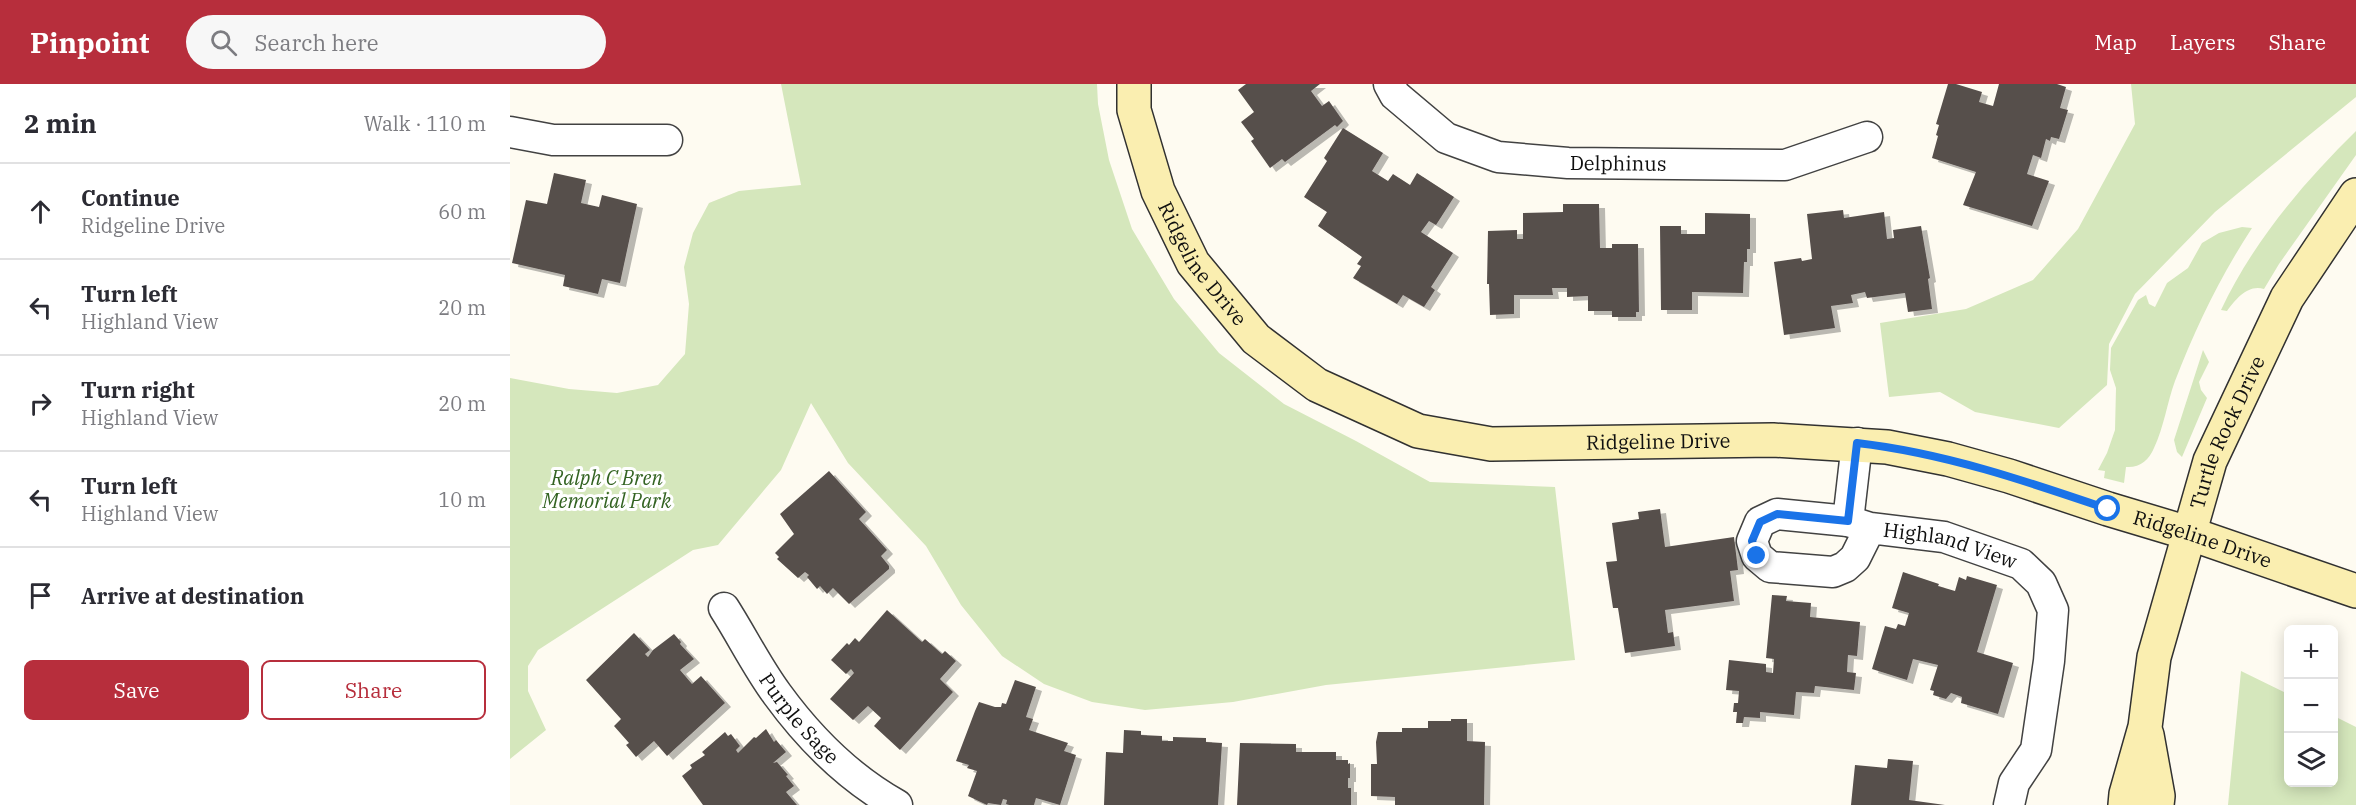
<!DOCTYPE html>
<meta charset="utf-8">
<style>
body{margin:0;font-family:"IBM Plex Serif",serif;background:#f7f7f7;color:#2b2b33}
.controls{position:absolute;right:18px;bottom:18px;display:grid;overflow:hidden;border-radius:9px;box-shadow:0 3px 15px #0003}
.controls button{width:54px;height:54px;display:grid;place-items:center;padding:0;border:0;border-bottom:2px solid #e1e1e2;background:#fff;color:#2b2b33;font:30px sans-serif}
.stop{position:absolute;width:18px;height:18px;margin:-14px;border:4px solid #1a73e8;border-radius:50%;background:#fff}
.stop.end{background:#1a73e8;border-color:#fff;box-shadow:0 2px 6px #0008}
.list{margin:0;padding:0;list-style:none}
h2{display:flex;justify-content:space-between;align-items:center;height:78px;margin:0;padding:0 24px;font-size:26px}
h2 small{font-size:20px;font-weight:400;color:#7c7c81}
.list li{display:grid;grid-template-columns:39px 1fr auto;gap:18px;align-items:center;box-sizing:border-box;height:96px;padding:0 24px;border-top:2px solid #e1e1e2}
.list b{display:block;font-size:22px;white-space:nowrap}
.list p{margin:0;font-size:20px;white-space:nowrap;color:#7c7c81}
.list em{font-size:20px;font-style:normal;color:#7c7c81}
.actions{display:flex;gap:12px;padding:18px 24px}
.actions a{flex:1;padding:14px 0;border:2px solid #b72e3c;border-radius:9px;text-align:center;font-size:21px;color:#b72e3c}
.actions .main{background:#b72e3c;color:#fff}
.icon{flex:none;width:33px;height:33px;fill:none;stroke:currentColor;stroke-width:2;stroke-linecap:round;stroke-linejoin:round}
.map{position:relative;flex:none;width:1846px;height:721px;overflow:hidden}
header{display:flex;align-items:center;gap:36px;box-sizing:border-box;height:84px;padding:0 30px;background:#b72e3c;color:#fff}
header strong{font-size:28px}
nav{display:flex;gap:33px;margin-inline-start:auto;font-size:21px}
.search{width:420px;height:54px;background:#f7f7f7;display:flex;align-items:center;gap:15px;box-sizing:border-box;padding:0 21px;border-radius:33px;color:#7c7c81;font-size:22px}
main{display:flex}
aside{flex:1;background:#fff}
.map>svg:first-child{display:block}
.green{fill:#d5e7bc}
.building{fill:#574f4c;filter:url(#shadow)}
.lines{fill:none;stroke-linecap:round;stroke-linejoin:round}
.street-casing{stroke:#424242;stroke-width:33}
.secondary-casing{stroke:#313131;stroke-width:36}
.street{stroke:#fff;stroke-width:30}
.secondary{stroke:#faeeb0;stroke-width:33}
.route{stroke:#1a73e8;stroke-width:8}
.labels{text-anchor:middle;stroke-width:6;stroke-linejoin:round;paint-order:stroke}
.street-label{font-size:20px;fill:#0f0f0f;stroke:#fff}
.park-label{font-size:20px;font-style:italic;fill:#336322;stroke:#fff}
</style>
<header>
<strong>Pinpoint</strong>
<div class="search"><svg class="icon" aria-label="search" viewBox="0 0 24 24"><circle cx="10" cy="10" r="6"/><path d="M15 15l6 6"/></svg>Search here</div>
<nav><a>Map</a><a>Layers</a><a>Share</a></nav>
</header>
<main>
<aside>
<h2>2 min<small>Walk · 110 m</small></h2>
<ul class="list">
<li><svg class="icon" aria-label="ahead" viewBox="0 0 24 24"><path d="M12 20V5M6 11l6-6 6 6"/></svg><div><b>Continue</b><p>Ridgeline Drive</p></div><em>60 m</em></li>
<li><svg class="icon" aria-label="left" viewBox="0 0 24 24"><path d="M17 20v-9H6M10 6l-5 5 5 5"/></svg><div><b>Turn left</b><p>Highland View</p></div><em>20 m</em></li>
<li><svg class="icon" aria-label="right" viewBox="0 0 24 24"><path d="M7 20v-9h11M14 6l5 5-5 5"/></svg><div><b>Turn right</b><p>Highland View</p></div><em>20 m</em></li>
<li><svg class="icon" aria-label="left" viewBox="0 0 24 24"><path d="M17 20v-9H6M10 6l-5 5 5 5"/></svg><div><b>Turn left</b><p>Highland View</p></div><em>10 m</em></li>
<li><svg class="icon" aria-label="arrive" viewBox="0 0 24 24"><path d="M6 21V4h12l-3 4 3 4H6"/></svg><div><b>Arrive at destination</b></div></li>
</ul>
<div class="actions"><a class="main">Save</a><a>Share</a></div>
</aside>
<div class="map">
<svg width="1846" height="721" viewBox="0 0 1846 721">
<defs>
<filter id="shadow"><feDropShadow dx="6" dy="4" stdDeviation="0" flood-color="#0004"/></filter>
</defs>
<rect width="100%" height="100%" fill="#fefbf1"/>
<g class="green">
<path d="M271,0H587L588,20L599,76L622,145L664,215L709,269L774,320L846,357L920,398L1045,403L1065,576L816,601L723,618L635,626L582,618L534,600L492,572L451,521L416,462L338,379L301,319L271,386L208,461L183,466L28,566L18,582V607L36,646L0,675V294L59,305L107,309L148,301L175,270L179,220L174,183L183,149L199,119L229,107L291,101Z"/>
<path d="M1621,0H1846V13L1705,128L1625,210L1599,260L1597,301L1549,344L1465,328L1430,308L1379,313L1370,239L1456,225L1523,196L1568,145L1625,40Z"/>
<path d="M1846,47V71L1769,180L1754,205C1738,200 1726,215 1717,227L1711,226C1743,158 1793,99 1846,47Z"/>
<path d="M1732,143L1742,144C1710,193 1686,243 1665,297C1657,319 1654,343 1644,364C1639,376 1630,384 1616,383L1614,399L1594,394L1595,387L1588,386L1597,369L1605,346L1606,304L1600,286L1601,264L1628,216L1636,211L1639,220L1645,223L1657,199L1678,184L1692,159L1709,149Z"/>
<path d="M1693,266L1699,278L1689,298L1691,306L1697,314L1672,373L1667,368L1664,356Z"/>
<path d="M1731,587L1778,610V698H1824V632L1846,643V721H1718Z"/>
</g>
<g class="building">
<path d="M736,0H810L801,7L812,22L819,17L833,37L827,43L825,41L775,78L772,75L760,84L741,57L744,55L731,38L744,28L728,6Z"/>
<path d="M1438,0H1446L1472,8L1469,18L1483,22L1489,0H1547L1556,3L1550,24L1558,26L1549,55L1541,53L1540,57L1536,55L1531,74L1523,71L1517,90L1539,97L1522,142L1453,121L1466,88L1422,74L1428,52L1426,51L1429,41L1426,40Z"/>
<path d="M833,44L873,69L862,87L878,97L883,90L900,101L907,89L944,113L926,141L919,137L911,148L943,169L921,203L925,206L914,223L893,211L887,220L843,194L851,182L847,180L852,173L808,142L817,128L794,113L817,77L814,74Z"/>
<path d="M44,89L76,96L71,119L89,123L92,111L127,120L110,199L92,195L88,210L53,202L55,191L2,179L16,116L37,120Z"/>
<path d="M1053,120H1089L1090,164H1102V160H1128L1129,228H1126V233H1102V227H1078V212L1057,213V204H1042L1043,211H1004V230L980,231L979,200H977L978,147L1007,146V155H1013V129L1053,128Z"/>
<path d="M1333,126L1334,134L1374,128L1377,155L1384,154L1383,146L1411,142L1420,194L1418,195L1422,225L1398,228L1395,209L1357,214L1355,208L1341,211L1343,219L1321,222L1325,244L1274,251L1264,178L1291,174L1292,177L1302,175L1297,130Z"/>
<path d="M1195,129L1240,130V165H1237V178H1234L1233,209L1182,208V226H1151L1150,142H1171V150H1195Z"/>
<path d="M319,387L356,428L349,435L377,466L371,472L379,482V485L339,520L323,504L317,510L310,502L307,505L297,493L299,491L295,488L288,494L267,475L269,473L265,469L284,450L270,430Z"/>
<path d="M1150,425L1155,463L1224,453L1228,486L1220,487L1224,517L1155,526L1158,549L1163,548L1165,562L1115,569L1108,524H1103L1096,478L1107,477L1102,439L1129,435L1128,428Z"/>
<path d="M1393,488L1429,500L1428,502L1445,507L1449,493L1456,496L1457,492L1487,501L1467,568L1503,579L1488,630L1451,619L1452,613L1441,609L1436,615L1423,611L1424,607L1420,606L1428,581L1403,575L1397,596L1362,585L1375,542L1386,545L1388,540L1395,542L1399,529L1382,524Z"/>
<path d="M1262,511L1277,512L1276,517L1301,519L1300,533L1350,538L1347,572L1338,571L1337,588L1346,589L1344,606L1305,602L1304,609L1286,608L1284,631L1250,628V634L1234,633L1233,639H1226L1227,628H1223L1224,619H1228L1229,607L1216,606L1219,576L1256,580V588L1263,589L1264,575L1256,574Z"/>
<path d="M377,526L412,558L415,555L432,570L435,567L446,577L430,595L443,608L390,666L364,642L371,634L358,622L343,636L320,615L344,589L341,585L336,590L321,576L337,559L339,561L345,554L349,558Z"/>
<path d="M124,549L140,566L135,570L138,573L143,566L164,550L171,558L170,560L184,575L170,586L182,600L191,592L215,619L157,672L144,657L126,673L116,661L119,659L104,642L111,635L76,596Z"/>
<path d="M505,596L526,603L516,633L523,635L519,646L558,659L554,667L566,671L550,721L526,714L524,721H499L496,720L497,716L493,715L491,721L478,719L477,721L458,712L467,687L457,684L459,681L446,677L465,627L469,618L485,623H491L492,619L496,620Z"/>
<path d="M941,635H957V657L975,658L974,721H885V713L861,712V680H867L866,658L868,648H892V644H918V637H941Z"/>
<path d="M256,645L264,658L266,656L276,668L263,679L267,678L278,691L276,692L284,702L276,708L287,721H193L172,692L182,684L180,681L195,671L192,668L215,648L218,652L221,650L230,662L226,666L228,669L244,653L246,654Z"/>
<path d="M614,646L631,647V651L652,652V657H663V653L696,654V658L712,659L708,721H594L596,668L613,669Z"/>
<path d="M730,659L786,660V668H826V676H838V680L840,679V694H838V704H841V721H727Z"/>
<path d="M1378,675L1403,677L1399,716L1435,721H1341L1345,681L1377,684Z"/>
</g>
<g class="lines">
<g class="street-casing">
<g id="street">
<path id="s1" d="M879,0L885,11L936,54L988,73L1058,79L1275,81L1357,53"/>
<path d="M0,48L43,56H157"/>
<path d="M1338,437L1347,359"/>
<path id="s2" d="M1360,444L1345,474L1335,483L1323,488L1260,483L1247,472L1242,457L1250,438L1267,430L1338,437L1360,444L1434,453L1511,480L1531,499L1543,526L1539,577L1526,666L1504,699L1499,721"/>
<path id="s3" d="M214,524C232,552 247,583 267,610C299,654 339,694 387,721"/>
</g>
</g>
<g class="secondary-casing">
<g id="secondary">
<path id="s4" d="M624,0V26L648,107L683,179L746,255L807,301L908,347L981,360L1263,356L1377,363L1438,375L1499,392L1598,425L1678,449L1846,507"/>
<path d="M1637,651L1648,712L1647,721"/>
<path id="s5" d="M1615,721L1616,710L1635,643L1644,573L1700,377L1777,214L1846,111"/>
</g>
</g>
<use href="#street" class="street"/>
<use href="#secondary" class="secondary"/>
</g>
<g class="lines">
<path class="route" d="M1247,472L1242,457L1250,438L1267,430L1338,437L1347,359C1434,369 1516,397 1598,425"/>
</g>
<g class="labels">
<g class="street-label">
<text dy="7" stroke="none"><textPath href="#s1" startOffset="255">Delphinus</textPath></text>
<text dy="7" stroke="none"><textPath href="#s4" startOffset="196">Ridgeline Drive</textPath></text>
<text dy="7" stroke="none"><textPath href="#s5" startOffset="388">Turtle Rock Drive</textPath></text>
<text dy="7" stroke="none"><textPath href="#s4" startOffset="718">Ridgeline Drive</textPath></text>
<text dy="7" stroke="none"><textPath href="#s4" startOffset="1276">Ridgeline Drive</textPath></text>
<text dy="7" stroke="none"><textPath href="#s2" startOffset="372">Highland View</textPath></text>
<text dy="7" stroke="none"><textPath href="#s3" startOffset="134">Purple Sage</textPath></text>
</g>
<g class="park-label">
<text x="97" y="401">Ralph C Bren<tspan x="97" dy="23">Memorial Park</tspan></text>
</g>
</g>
</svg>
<div class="controls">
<button>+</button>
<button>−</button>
<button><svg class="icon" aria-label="layers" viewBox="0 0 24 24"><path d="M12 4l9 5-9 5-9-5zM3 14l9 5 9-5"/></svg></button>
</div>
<div class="stop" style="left:1598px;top:425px"></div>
<div class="stop end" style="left:1247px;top:472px"></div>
</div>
</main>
